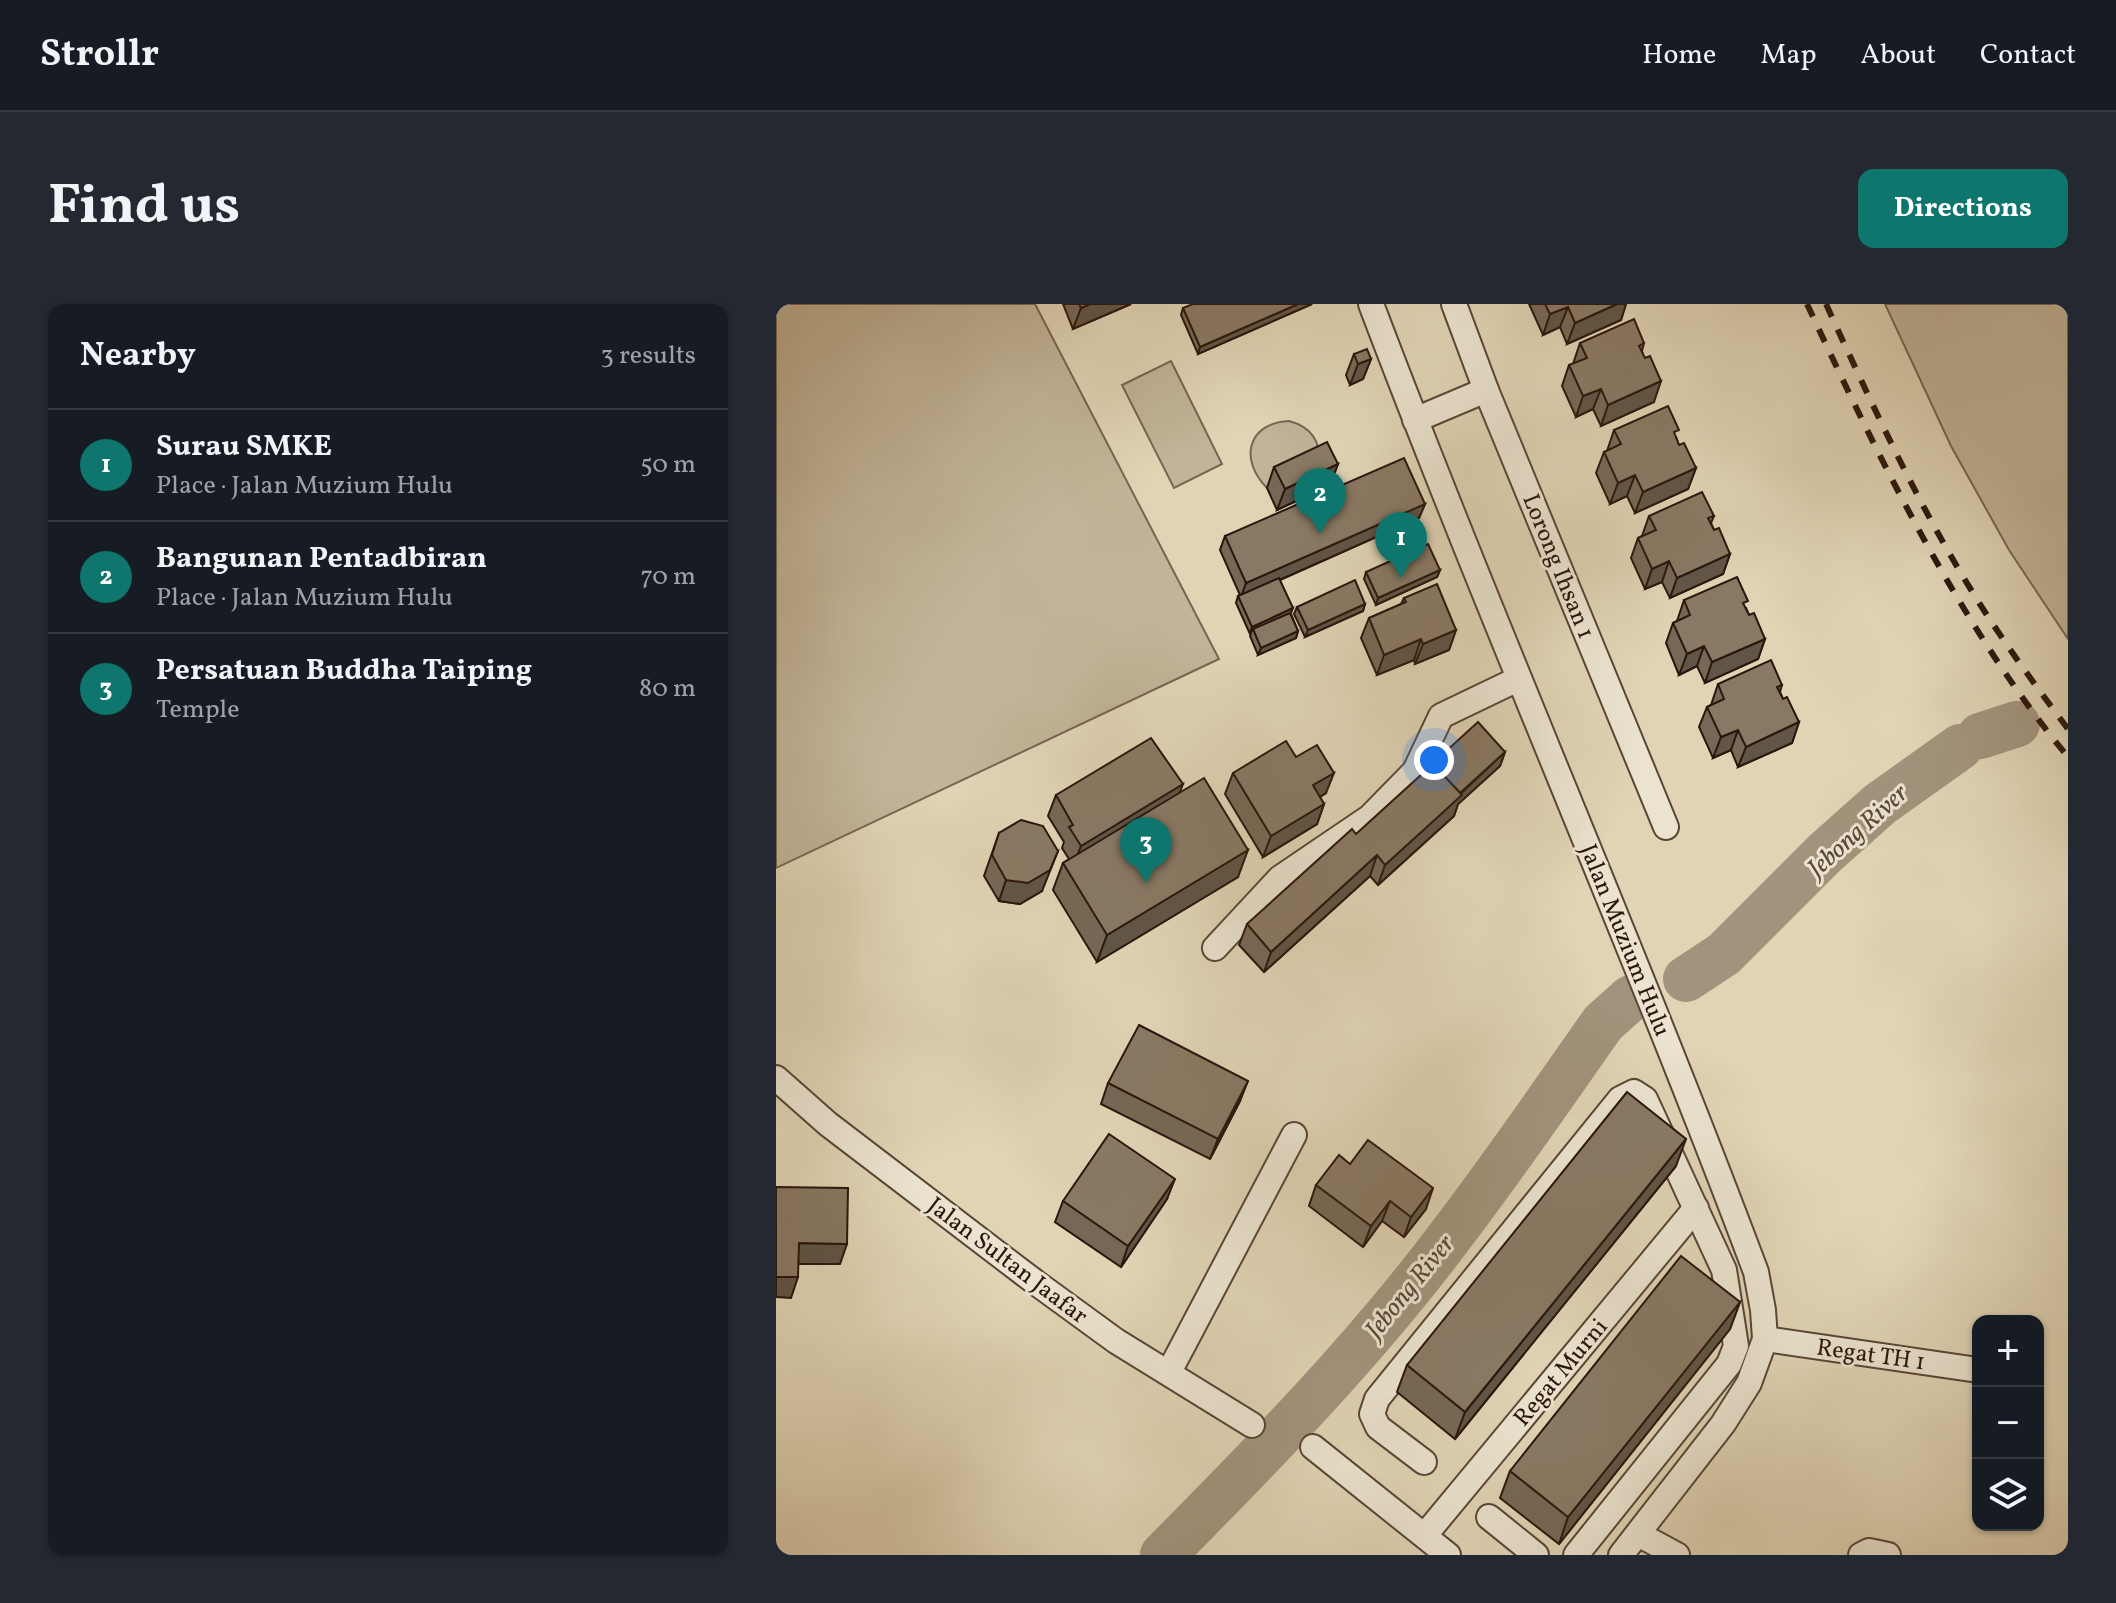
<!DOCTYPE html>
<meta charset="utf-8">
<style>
body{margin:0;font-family:Vollkorn,serif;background:#242831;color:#f1f3f6}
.controls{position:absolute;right:24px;bottom:24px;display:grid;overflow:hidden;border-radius:16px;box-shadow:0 2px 6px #0004}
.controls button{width:72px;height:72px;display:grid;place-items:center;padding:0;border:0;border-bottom:2px solid #363941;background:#171b24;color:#f1f3f6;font:40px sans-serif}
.you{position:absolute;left:658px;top:456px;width:28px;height:28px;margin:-20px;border:6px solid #fff;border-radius:50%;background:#1a73e8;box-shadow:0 0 0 12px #1a73e833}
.badge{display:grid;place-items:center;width:52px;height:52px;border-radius:50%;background:#0f766e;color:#fff;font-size:26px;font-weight:700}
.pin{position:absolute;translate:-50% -66px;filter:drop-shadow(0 2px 4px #0008)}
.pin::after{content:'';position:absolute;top:42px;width:28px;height:24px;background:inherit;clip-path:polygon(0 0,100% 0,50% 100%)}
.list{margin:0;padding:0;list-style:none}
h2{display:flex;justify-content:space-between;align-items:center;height:104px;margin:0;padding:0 32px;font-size:34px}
h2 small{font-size:26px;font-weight:400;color:#9ea1a6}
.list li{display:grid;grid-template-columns:52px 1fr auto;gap:24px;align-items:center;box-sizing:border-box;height:112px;padding:0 32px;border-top:2px solid #363941}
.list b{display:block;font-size:30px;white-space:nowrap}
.list p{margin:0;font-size:26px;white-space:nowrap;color:#9ea1a6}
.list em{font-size:26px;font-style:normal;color:#9ea1a6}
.icon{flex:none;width:44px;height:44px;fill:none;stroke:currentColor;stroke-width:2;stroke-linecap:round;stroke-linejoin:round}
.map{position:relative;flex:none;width:1292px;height:1251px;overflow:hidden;border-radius:16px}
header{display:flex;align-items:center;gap:48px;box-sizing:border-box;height:112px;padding:0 40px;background:#171b24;border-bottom:2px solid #363941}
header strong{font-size:38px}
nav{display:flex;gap:44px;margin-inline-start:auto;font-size:28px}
.intro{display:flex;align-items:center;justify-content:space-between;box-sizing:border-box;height:192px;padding:0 48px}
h1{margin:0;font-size:56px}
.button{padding:20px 36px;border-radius:16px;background:#0f766e;color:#fff;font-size:28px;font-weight:700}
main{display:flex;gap:48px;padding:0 48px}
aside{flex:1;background:#171b24;border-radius:16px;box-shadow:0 2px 6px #0004}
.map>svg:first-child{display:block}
.green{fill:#c1b498;stroke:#766552;stroke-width:2}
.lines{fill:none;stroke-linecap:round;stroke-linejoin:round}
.river{stroke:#a2937c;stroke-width:46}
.minor-casing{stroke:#584637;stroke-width:28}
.minor{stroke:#ebe3cf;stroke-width:24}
.rail{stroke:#2b160d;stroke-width:6;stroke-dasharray:14 14;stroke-linecap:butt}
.wall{fill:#766856;stroke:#2b160d;stroke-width:2}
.shaded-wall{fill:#605546;stroke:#2b160d;stroke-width:2}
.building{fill:#897964;stroke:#2b160d;stroke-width:2}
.labels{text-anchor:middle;stroke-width:6;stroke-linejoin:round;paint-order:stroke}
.street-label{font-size:24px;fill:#2b160d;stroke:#ebe3cf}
.water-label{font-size:26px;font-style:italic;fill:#5b4839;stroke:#ebe3cf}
</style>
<header>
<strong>Strollr</strong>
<nav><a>Home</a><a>Map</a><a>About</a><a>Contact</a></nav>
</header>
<div class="intro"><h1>Find us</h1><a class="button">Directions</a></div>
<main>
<aside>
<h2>Nearby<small>3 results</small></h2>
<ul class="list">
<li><span class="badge">1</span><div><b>Surau SMKE</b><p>Place · Jalan Muzium Hulu</p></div><em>50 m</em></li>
<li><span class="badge">2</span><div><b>Bangunan Pentadbiran</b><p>Place · Jalan Muzium Hulu</p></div><em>70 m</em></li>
<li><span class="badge">3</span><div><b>Persatuan Buddha Taiping</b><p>Temple</p></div><em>80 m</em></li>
</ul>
</aside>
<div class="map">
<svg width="1292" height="1251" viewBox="0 0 1292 1251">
<rect width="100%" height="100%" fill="#e0d4b5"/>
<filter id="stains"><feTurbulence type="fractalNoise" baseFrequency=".0025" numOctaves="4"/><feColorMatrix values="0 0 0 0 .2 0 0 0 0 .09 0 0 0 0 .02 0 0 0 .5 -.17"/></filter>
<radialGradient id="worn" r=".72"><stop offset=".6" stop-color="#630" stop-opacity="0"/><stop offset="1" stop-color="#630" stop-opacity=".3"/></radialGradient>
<g class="green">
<path d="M0,0H259L443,355L0,564Z"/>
<path d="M1109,0H1292V335L1233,246L1175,142Z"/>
<path d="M395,57L446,160L398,184L346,81Z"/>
<path d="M513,117C535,123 544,136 544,159L491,184C463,156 471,119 513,117Z"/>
</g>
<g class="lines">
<g class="river">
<path d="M1204,432L1241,420"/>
<path d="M910,675L948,650L1049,549L1104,500L1184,443"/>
<path d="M387,1251C488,1149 589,1046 675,931C728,862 777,790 827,719L855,694"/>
</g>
<g class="minor-casing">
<g id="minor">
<path d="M595,0C718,325 858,643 980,968L987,1006L989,1035L973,1079L947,1120L845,1251"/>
<path d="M678,0L710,86L890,523"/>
<path d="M639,116L710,86"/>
<path d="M439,644L504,574L594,513L639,467L665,412L742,375"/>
<path d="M0,774L52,820L259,978L340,1037L476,1121"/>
<path d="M989,1035L1202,1066"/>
<path d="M393,1068L518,831"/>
<path d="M537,1143L672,1251"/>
<path d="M648,1158L602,1123L596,1110L601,1095L844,795L858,788L869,795L948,966L960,1042L953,1060L800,1251"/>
<path d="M713,1213L760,1251"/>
<path d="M862,1230L901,1251"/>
<path d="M649,1231L920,904"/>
<path d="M1085,1251L1093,1247L1112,1251"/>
</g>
</g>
<use href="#minor" class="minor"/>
<g class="rail">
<path d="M1031,0C1103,154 1183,321 1292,453"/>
<path d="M1050,0C1095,98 1140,197 1197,289C1226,336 1259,381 1292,425"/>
</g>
</g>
<g class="wall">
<path d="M287,0H355L297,25Z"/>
<path d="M536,0L422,50L405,11L407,4Z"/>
<path d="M753,0H850L845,16L791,40L784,23L767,31Z"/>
<path d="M804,39H868L866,47L878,98L825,122L817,105L800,113L786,82L793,61L797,60Z"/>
<path d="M578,50L595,55L587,75L574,81L570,71Z"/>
<path d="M838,126L900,133L903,141L920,164L912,185L859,209L851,192L834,200L820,169L828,148L831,147Z"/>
<path d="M562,160L554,181L501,206L491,184L498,163Z"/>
<path d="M649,200L643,214L504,276L515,310L522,327L520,334L482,351L474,332L475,329L474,330L460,299L462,292L464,291L444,246L449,232Z"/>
<path d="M873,212H938L935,219L938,226L954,250L947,270L894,294L886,278L869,285L855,254L862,234L866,232Z"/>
<path d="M664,266L661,273L600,301L588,275L590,268Z"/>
<path d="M628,294L680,326L673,346L639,360L638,356L601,371L585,334L593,314L625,300Z"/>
<path d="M908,296L970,304L973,311L989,335L982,355L929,379L921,362L903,371L890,339L897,319L901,317Z"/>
<path d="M589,300L587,307L529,333L518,310L521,303Z"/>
<path d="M942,380L1006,381L1004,388L1007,395L1023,418L1016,439L962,463L955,446L937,454L923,423L931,403L935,401Z"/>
<path d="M729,448L724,462L682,500L678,512L602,581L594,572L488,668L463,641L471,620L580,530Z"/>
<path d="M520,453L550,489L544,493L548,500L541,520L487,553L449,490L457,469Z"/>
<path d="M404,488L462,573L321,658L277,586L287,559L293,555L286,544L288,538L272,512L280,491Z"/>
<path d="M223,529L266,587L244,600L223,597L208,572Z"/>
<path d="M332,779L464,797L434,855L325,800Z"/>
<path d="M574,860L650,905L628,933L606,917L587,943L533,902L540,881Z"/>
<path d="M900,862L679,1135L621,1088L631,1061Z"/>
<path d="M391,895L345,963L279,918L287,897Z"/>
<path d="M964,998L954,1025L783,1240L724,1194L734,1167Z"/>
</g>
<g class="shaded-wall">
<path d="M314,0H355L297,25L305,4Z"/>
<path d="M522,0H536L422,50L424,43Z"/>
<path d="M841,0H850L845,16L791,40L799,19Z"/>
<path d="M792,3L784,23L767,31L774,10Z"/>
<path d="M595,55L587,75L574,81L582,60Z"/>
<path d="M885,77L878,98L825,122L832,101Z"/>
<path d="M825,85L817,105L800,113L807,92Z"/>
<path d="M562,160L554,181L501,206L509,185Z"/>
<path d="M920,164L912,185L859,209L867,188Z"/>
<path d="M859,171L851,192L834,200L842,179Z"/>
<path d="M649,200L643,214L465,293L470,279Z"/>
<path d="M954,250L947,270L894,294L901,274Z"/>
<path d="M893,257L886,278L869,285L876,265Z"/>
<path d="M664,266L661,273L600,301L602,294Z"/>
<path d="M589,300L587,307L529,333L532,326Z"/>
<path d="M517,304L514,312L477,325L474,330L476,323Z"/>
<path d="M680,326L673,346L639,360L647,340Z"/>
<path d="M522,327L520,334L482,351L485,344Z"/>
<path d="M645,335L638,356L601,371L608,351Z"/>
<path d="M989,335L982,355L929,379L936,358Z"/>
<path d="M928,342L921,362L903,371L911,350Z"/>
<path d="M1023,418L1016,439L962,463L970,443Z"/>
<path d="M962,426L955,446L937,454L945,433Z"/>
<path d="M729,448L724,462L682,500L678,512L602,581L609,561Z"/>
<path d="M558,469L550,489L529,502L537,481Z"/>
<path d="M407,480L399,501L297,563L305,542Z"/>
<path d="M548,500L541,520L487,553L495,532Z"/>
<path d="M472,546L462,573L321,658L331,631Z"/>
<path d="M282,547L266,587L244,600L223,597L230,576Z"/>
<path d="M601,551L594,572L488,668L495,648Z"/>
<path d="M472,777L464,797L434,855L442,835Z"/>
<path d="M910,835L900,862L679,1135L689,1108Z"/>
<path d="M399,875L391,895L345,963L352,942Z"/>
<path d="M657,884L650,905L628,933L635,913Z"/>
<path d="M614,897L606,917L587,943L595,922Z"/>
<path d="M23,939L71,940L64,960H15Z"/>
<path d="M0,973H22L15,994L0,993Z"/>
<path d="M964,998L954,1025L783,1240L792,1213Z"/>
</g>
<g class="building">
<path d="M303,0H314L305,4Z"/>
<path d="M417,0H522L424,43L407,4Z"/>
<path d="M769,0H841L799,19L792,3L774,10Z"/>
<path d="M858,15L868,39L863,42L869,54L874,52L885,77L832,101L825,85L807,92L793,61L811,54L804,39Z"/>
<path d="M591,45L595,55L582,60L578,50Z"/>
<path d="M892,102L903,126L898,128L903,141L908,139L920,164L867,188L859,171L842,179L828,148L845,140L838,126Z"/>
<path d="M551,138L562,160L509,185L498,163Z"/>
<path d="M628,154L649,200L470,279L449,232Z"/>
<path d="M926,188L938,212L932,214L938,226L943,224L954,250L901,274L893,257L876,265L862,234L880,226L873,212Z"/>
<path d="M652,240L664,266L602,294L590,268Z"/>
<path d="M961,273L972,297L967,299L973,311L978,309L989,335L936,358L928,342L911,350L897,319L914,311L908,296Z"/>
<path d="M503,274L517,304L476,323L462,292Z"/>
<path d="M579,276L589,300L532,326L521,303Z"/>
<path d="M661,280L680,326L647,340L645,335L608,351L593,314L630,298L628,294Z"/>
<path d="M514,309L522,327L485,344L477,325Z"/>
<path d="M995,356L1006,381L1001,383L1007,395L1011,393L1023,418L970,443L962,426L945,433L931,403L948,395L942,380Z"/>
<path d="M702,418L729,448L684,489L657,460L655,461Z"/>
<path d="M375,434L407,480L305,542L293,523L297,521L280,491Z"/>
<path d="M510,437L520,453L541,441L558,469L537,481L548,500L495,532L457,469Z"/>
<path d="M657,460L686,491L609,561L601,551L495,648L471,620L576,525L580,530Z"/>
<path d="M428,474L472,546L331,631L287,559Z"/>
<path d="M245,516L267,522L282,547L274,566L252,579L230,576L216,551L223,529Z"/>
<path d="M363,721L472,777L442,835L332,779Z"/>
<path d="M851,788L910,835L689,1108L631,1061Z"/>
<path d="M333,830L399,875L352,942L287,897Z"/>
<path d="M592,836L657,884L635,913L614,897L595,922L540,881L563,851L574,860Z"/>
<path d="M0,883L72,884L71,940L23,939L22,973H0Z"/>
<path d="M905,952L964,998L792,1213L734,1167Z"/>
</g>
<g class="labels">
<g class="street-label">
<text transform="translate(783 262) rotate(68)" y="8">Lorong Ihsan 1</text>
<text transform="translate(850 636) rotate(68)" y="8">Jalan Muzium Hulu</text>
<text transform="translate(232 956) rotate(37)" y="8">Jalan Sultan Jaafar</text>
<text transform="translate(1095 1050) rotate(8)" y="8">Regat TH 1</text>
<text transform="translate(784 1068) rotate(-50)" y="8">Regat Murni</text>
</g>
<g class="water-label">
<text transform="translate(1081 526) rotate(-42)" y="9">Jebong River</text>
<text transform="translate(633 982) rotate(-51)" y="9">Jebong River</text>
</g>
</g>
<rect width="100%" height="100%" filter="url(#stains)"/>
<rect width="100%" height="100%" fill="url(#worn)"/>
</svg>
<div class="controls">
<button>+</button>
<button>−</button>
<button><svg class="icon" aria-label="layers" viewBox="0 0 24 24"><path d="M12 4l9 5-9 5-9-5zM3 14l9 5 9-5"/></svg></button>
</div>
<div class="you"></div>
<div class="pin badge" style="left:625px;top:274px">1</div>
<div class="pin badge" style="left:544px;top:230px">2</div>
<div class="pin badge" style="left:370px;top:579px">3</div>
</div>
</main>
